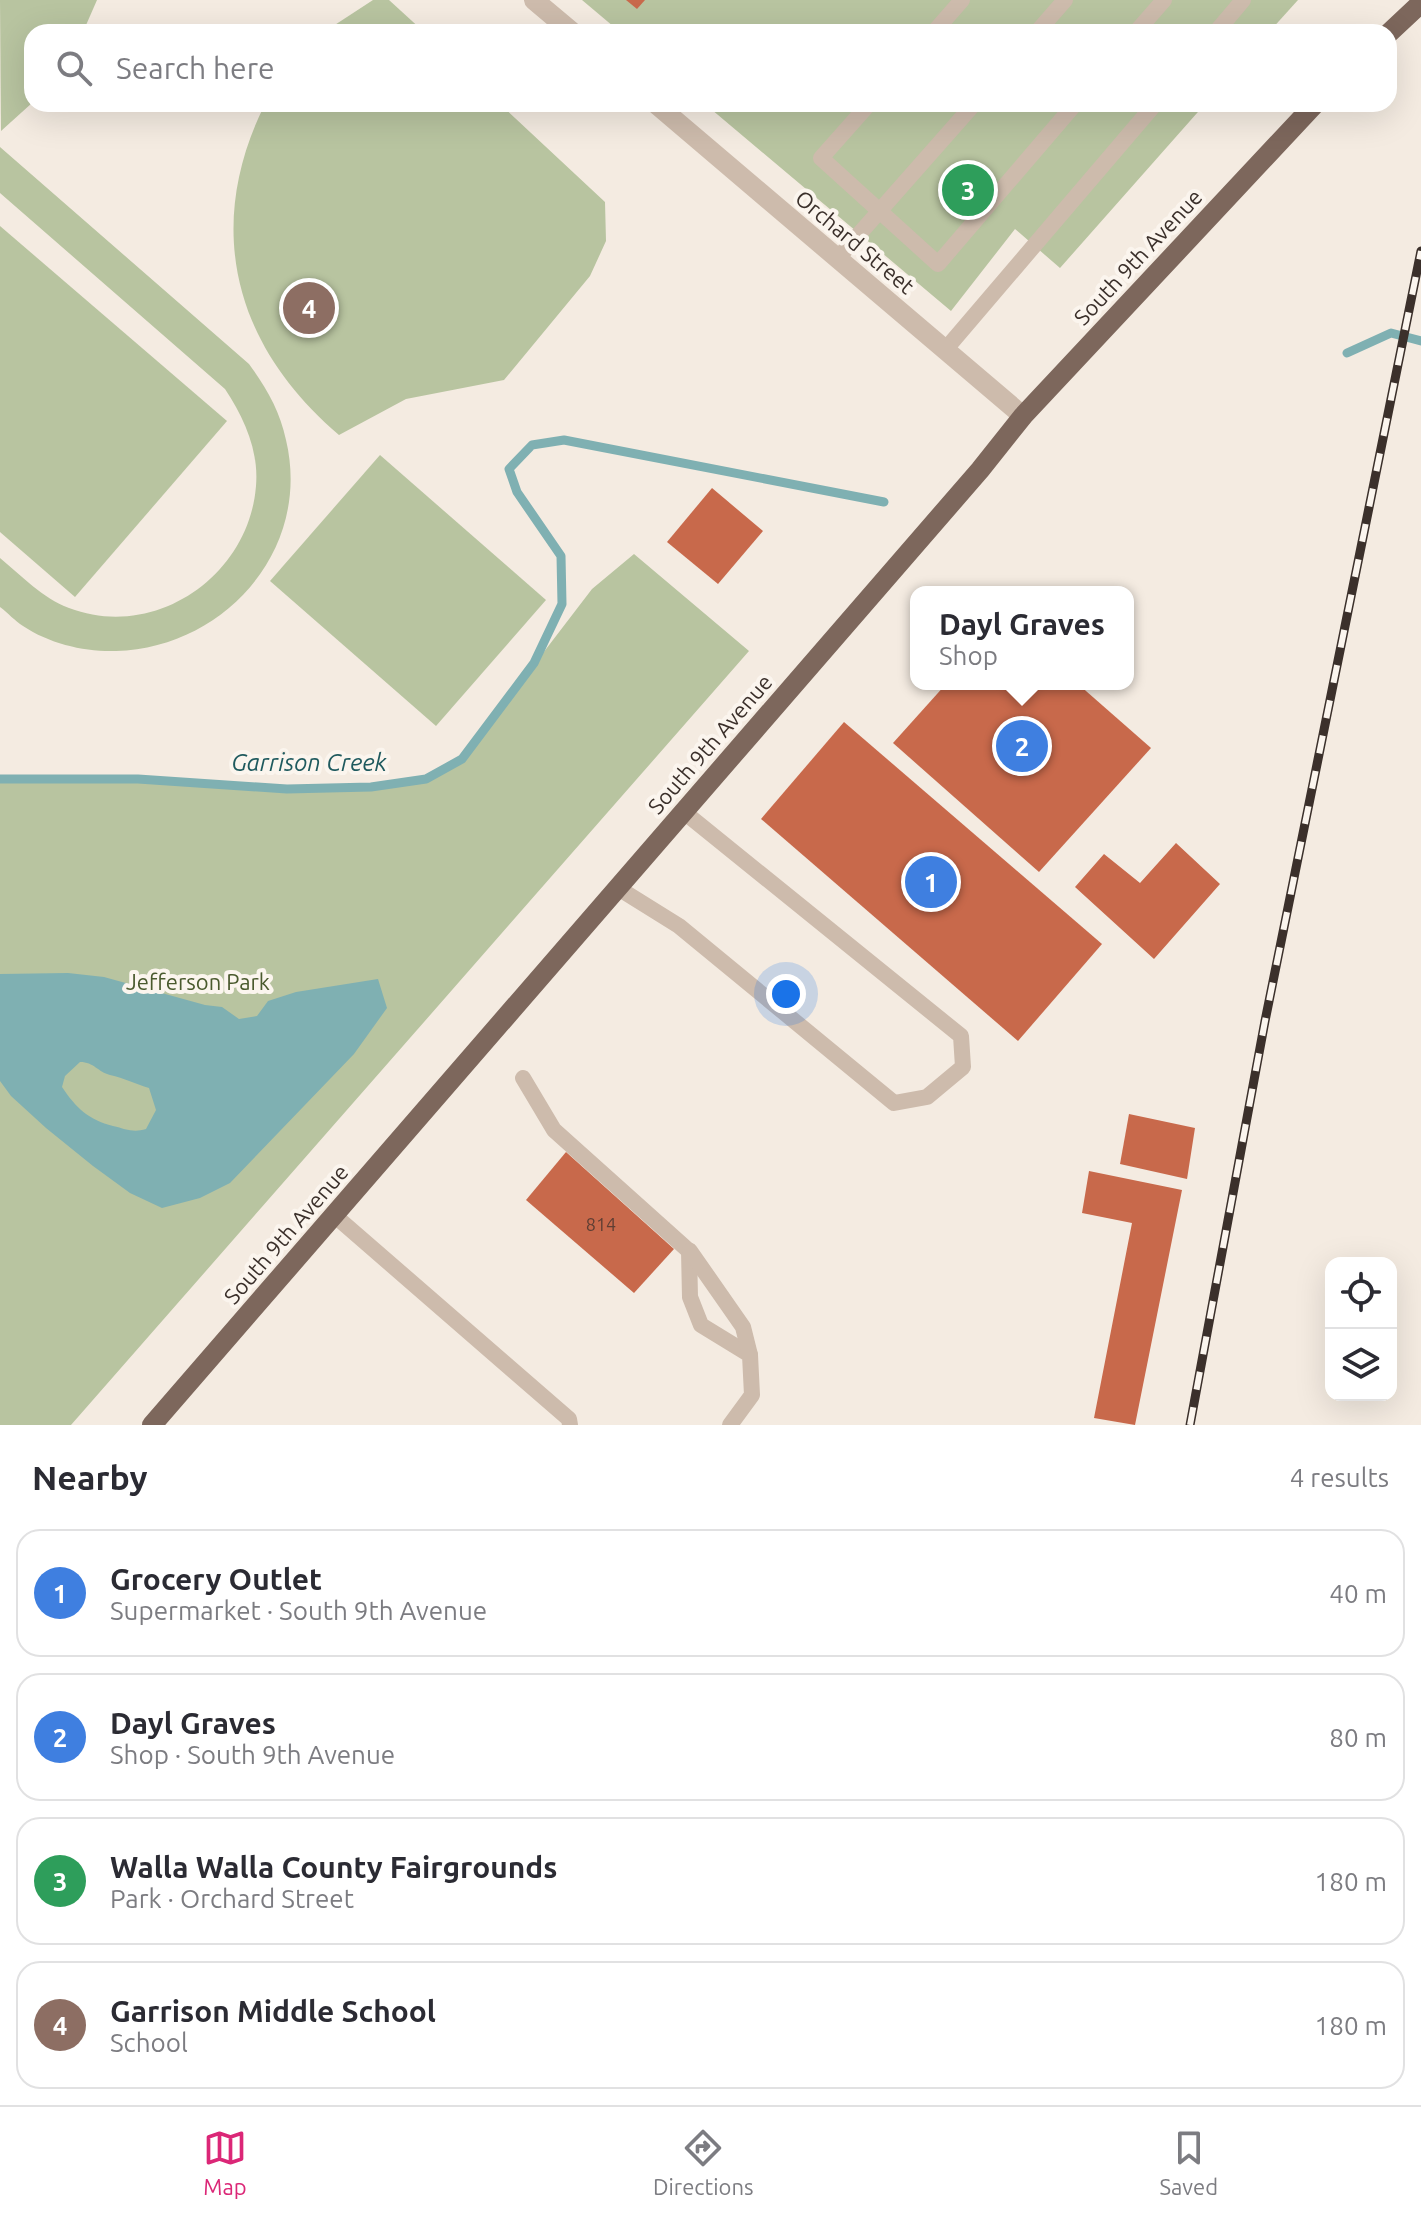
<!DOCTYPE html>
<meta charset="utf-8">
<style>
body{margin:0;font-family:Ubuntu,sans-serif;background:#f2f2f3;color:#2b2b33}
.controls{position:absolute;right:24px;bottom:24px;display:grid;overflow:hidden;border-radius:16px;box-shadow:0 8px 32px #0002}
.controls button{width:72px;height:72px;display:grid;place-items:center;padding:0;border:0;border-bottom:2px solid #e1e1e2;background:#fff;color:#2b2b33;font:40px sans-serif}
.you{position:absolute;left:786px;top:994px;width:28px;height:28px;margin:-20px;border:6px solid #fff;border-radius:50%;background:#1a73e8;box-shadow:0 0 0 12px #1a73e833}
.badge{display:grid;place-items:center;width:52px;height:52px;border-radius:50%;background:#db2777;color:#fff;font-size:26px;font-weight:700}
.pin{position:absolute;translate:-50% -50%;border:4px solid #fff;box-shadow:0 2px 8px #0006}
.popup{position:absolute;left:910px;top:586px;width:224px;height:104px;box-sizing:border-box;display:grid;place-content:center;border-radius:16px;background:#fff;filter:drop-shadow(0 2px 6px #0005);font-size:26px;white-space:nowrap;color:#7c7c81}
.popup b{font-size:30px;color:#2b2b33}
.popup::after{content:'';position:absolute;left:50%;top:100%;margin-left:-16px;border:16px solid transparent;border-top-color:#fff}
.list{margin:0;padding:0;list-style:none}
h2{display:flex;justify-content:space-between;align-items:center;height:104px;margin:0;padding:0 32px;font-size:34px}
h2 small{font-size:26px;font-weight:400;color:#7c7c81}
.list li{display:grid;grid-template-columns:52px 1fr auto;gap:24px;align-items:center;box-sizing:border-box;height:128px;margin:0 16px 16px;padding:0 16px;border:2px solid #e1e1e2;border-radius:24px}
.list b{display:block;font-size:30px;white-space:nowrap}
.list p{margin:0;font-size:26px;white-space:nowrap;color:#7c7c81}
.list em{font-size:26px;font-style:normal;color:#7c7c81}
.icon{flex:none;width:44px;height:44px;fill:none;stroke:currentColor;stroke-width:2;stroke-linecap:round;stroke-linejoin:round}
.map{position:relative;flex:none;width:1421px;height:1425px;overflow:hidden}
.search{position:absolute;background:#fff;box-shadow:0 8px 32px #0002;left:24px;right:24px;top:24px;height:88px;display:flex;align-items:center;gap:20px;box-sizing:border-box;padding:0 28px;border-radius:24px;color:#7c7c81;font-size:30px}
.sheet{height:680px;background:#fff}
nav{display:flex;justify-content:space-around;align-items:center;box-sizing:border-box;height:112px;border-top:2px solid #e1e1e2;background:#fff;font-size:22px;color:#7c7c81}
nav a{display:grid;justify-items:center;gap:4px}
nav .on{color:#db2777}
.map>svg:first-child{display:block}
.green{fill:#b8c4a0}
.water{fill:#7fb0b2;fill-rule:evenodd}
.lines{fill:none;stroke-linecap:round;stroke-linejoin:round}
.stream{stroke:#7fb0b2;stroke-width:9}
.building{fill:#c8694b}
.service{stroke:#cdbbac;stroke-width:16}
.tertiary{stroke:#cdbbac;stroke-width:20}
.primary{stroke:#7d675c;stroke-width:20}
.rail-casing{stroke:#3b302b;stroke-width:9}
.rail{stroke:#fbf5ee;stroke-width:6;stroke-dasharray:18;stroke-linecap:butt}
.labels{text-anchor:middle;stroke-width:8;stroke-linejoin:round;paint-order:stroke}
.number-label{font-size:18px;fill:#5e3e33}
.street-label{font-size:22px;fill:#3b302b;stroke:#fbf5ee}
.park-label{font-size:22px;fill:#4a5a2e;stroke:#fbf5ee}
.water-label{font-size:24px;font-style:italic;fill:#1f5a5e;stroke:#fbf5ee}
</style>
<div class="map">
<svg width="1421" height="1425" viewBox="0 0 1421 1425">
<rect width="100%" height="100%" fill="#f4ebe1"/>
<g class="green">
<path d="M0,0H97L83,32H32V103L1,131Z"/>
<path d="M373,0H389L424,32H324Z"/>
<path d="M582,0H1298L1269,32H620Z"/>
<path d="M265,104H500L605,202L606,241L590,276L504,380L406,399L339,435C235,347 203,228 265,104Z"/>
<path d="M705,104H1205L1060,268L1015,229L951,311Z"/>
<path d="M0,147L249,364C266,387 280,411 286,440C312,549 225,648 116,651C85,652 50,644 23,626C15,621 8,613 0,607V558C22,576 42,598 69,608C155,641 249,576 256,486C259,450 244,418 225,389L0,193Z"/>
<path d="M0,226L227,421L75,597L0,532Z"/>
<path d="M380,455L546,600L436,726L270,581Z"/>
<path d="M634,554L749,651L71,1425H0V779H138L287,789L371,787L426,779L462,759L592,589Z"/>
</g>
<path class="water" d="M68,973L104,977L205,1005L222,1007L239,1019L257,1016L268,1001L296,992L378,979L387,1008L354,1054L230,1183L200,1198L162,1208L130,1193L93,1166L46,1128L11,1096L0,1081V974ZM80,1062C94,1062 98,1072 110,1075C124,1078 136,1084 149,1088L156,1110L146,1129C133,1133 126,1129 113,1126C89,1120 76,1108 62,1087L65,1076Z"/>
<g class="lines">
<g class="stream">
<path d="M1347,353L1391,333L1421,341"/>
<path d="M0,779H138L287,789L371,787L426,779L462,759L534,663L562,604L561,556L517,492L509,469L532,445L564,440L884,502"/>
</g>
</g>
<g class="building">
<path d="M626,0H645L637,9Z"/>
<path d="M712,488L763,531L718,584L667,542Z"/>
<path d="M946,684H1078L1151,748L1039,872L893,743Z"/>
<path d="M844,722L1102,944L1018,1041L761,819Z"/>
<path d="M1176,843L1220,884L1154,959L1075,887L1104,854L1140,883Z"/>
<path d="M1129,1114L1195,1128L1187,1179L1120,1164Z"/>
<path d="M566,1152L674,1249L634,1293L526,1200Z"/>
<path d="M1089,1171L1182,1190L1135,1425L1094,1418L1132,1223L1082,1213Z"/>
</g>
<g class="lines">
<g class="service">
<path d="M934,32L962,0"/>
<path d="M1037,32L1065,0"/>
<path d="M1136,32L1164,0"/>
<path d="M1216,32L1243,0"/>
<path d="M869,104L821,158L938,264L1075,104"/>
<path d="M838,258L974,104"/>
<path d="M945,350L1155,104"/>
<path d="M618,888L679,926L894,1103L927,1097L963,1067L961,1036L684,812"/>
<path d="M523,1078L554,1130L689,1251L690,1297L701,1325L750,1355L752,1395L730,1425"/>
<path d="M334,1215L569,1419L570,1425"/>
<path d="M690,1251L743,1327L750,1355"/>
</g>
<g class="tertiary">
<path d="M534,0L572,32"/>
<path d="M656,104L1023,416"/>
</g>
<g class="primary">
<path d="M1389,33L1421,3"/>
<path d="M152,1425L980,470L1023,416L1315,104"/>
</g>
<g class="rail-casing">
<path id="rail" d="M1190,1425L1265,1021L1421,251"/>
</g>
<use href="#rail" class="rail"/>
</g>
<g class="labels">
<g class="number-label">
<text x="601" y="1231">814</text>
</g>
<g class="street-label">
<text transform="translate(855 242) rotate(40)" y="8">Orchard Street</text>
<text transform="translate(1138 257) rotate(-47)" y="8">South 9th Avenue</text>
<text transform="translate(710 744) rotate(-49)" y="8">South 9th Avenue</text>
<text transform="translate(286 1234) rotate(-49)" y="8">South 9th Avenue</text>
</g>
<g class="park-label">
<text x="198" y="990">Jefferson Park</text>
</g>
<g class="water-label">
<text x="309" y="771">Garrison Creek</text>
</g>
</g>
</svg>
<div class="controls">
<button><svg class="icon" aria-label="locate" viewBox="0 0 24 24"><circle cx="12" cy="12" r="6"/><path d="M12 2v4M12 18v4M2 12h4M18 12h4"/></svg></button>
<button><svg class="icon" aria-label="layers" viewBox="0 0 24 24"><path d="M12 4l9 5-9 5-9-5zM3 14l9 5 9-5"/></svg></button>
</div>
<div class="you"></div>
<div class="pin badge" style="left:931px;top:882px;background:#3f7fe0">1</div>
<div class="pin badge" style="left:1022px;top:746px;background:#3f7fe0">2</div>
<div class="popup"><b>Dayl Graves</b>Shop</div>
<div class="pin badge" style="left:968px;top:190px;background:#2e9e5b">3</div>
<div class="pin badge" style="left:309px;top:308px;background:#8d6e63">4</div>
<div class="search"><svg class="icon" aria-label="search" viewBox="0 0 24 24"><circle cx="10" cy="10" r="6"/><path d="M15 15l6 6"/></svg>Search here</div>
</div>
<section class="sheet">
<h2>Nearby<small>4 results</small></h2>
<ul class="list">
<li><span class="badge" style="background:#3f7fe0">1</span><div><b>Grocery Outlet</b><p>Supermarket · South 9th Avenue</p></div><em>40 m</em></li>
<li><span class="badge" style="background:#3f7fe0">2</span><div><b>Dayl Graves</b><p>Shop · South 9th Avenue</p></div><em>80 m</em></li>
<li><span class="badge" style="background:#2e9e5b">3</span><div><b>Walla Walla County Fairgrounds</b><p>Park · Orchard Street</p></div><em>180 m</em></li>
<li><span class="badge" style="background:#8d6e63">4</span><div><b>Garrison Middle School</b><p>School</p></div><em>180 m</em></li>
</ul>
</section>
<nav>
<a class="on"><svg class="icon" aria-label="map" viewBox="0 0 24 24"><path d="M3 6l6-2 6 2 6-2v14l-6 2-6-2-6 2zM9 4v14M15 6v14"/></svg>Map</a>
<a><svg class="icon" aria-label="directions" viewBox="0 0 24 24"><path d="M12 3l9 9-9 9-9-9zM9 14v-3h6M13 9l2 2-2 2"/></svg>Directions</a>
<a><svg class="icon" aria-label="saved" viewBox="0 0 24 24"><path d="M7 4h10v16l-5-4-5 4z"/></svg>Saved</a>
</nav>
